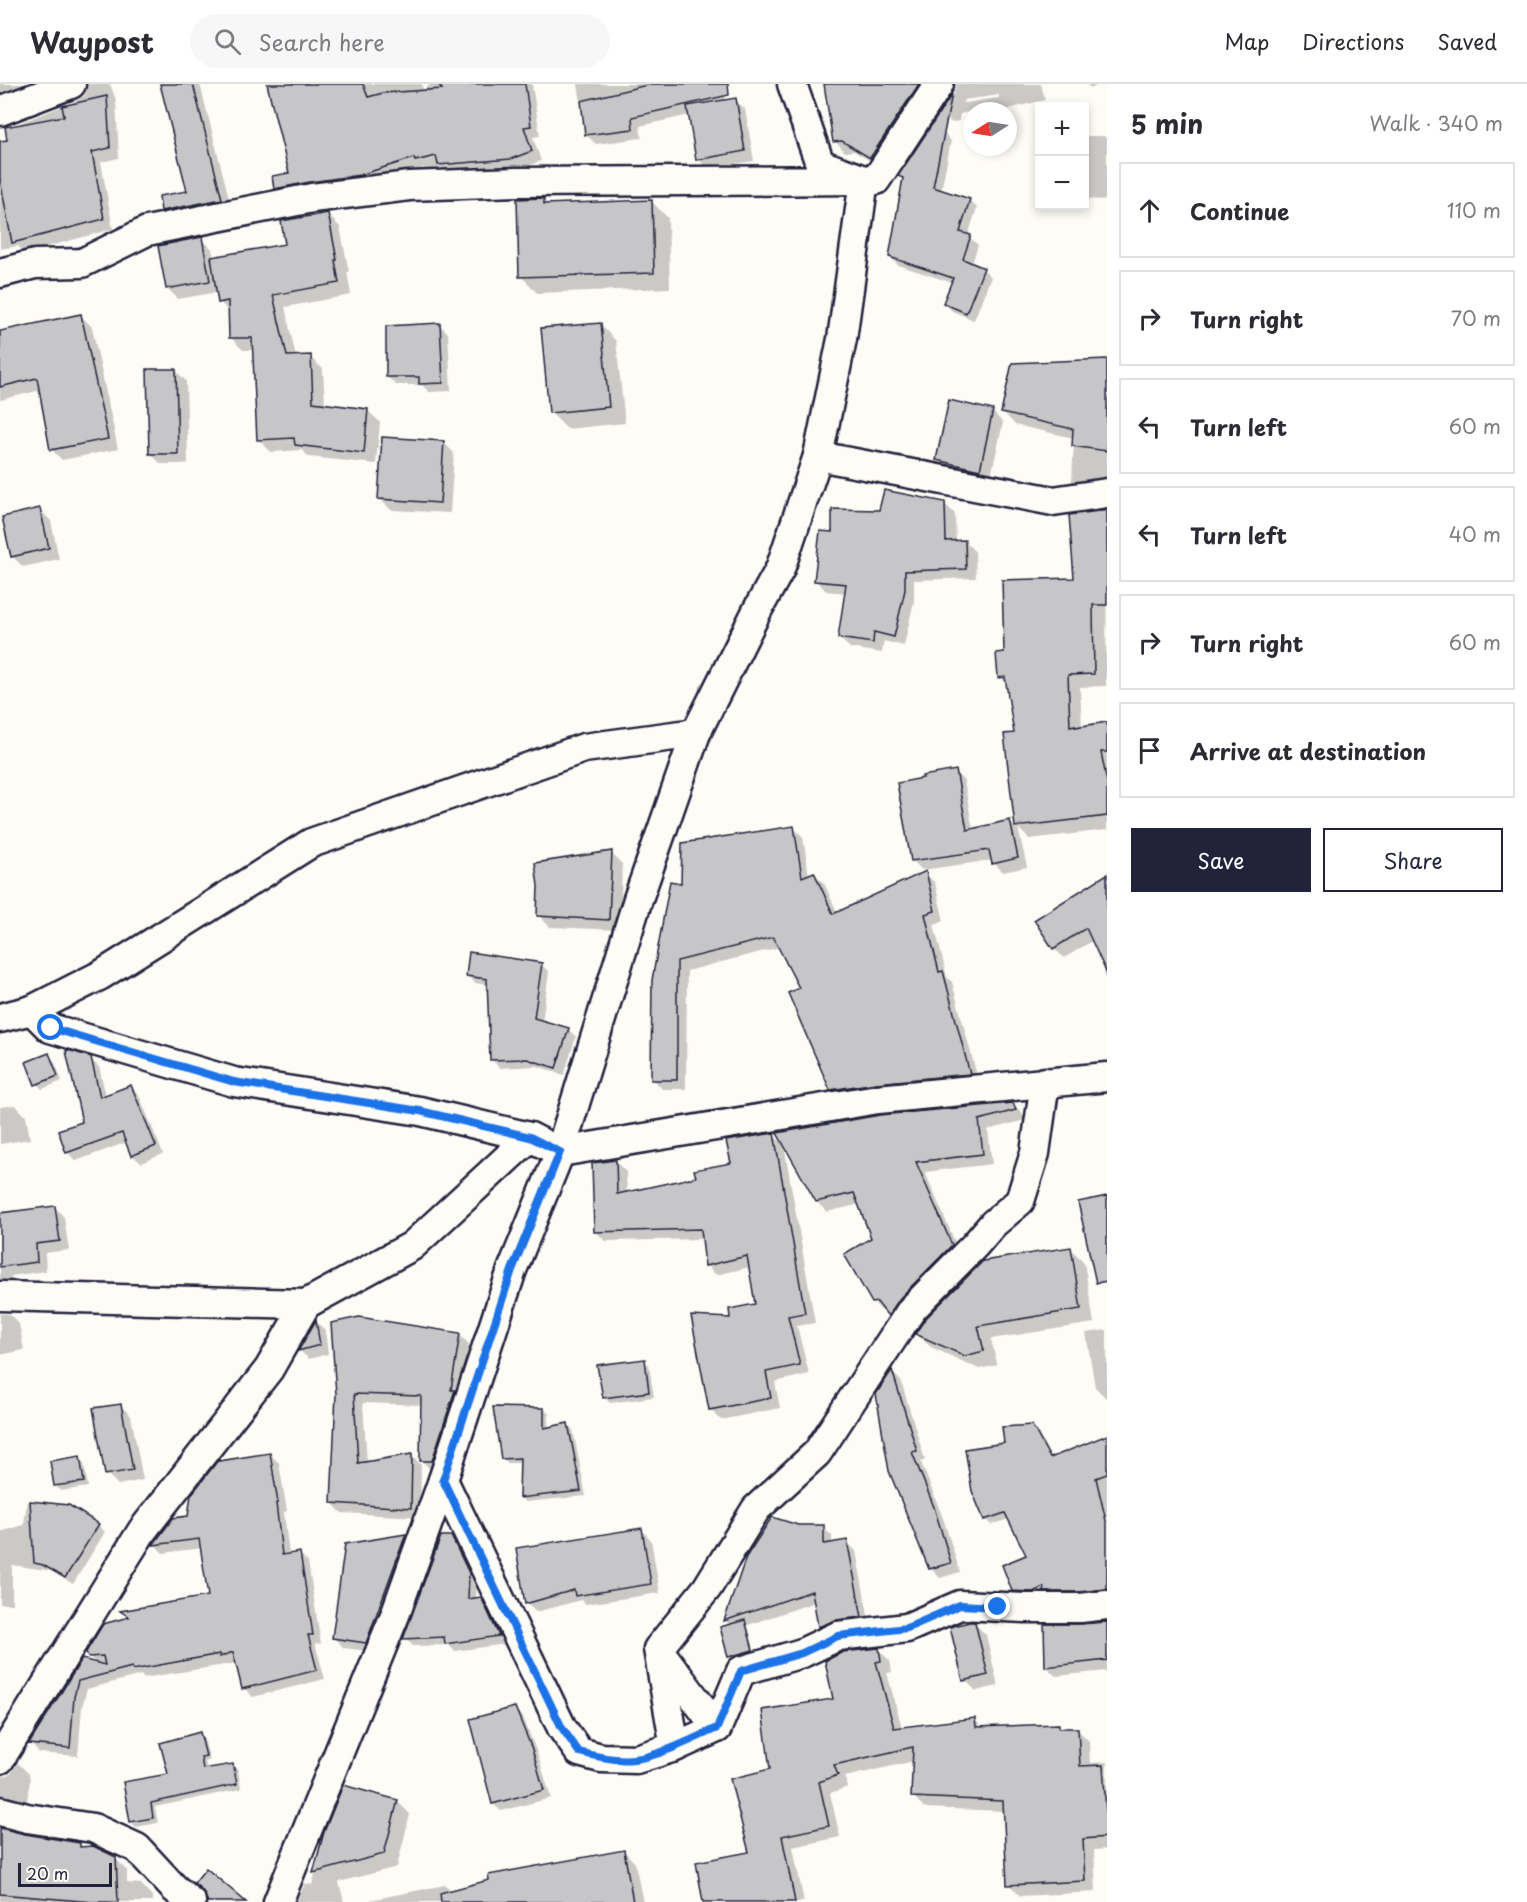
<!DOCTYPE html>
<meta charset="utf-8">
<style>
body{margin:0;font-family:"Playpen Sans",sans-serif;background:#f7f7f7;color:#2b2b33}
.controls{position:absolute;right:18px;top:18px;display:grid;overflow:hidden;border-radius:0px;box-shadow:0 3px 9px #0003}
.controls button{width:54px;height:54px;display:grid;place-items:center;padding:0;border:0;border-bottom:2px solid #e1e1e2;background:#fff;color:#2b2b33;font:30px sans-serif}
.compass{position:absolute;left:963px;top:18px;width:54px;height:54px;border-radius:50%;background:#fff;box-shadow:0 3px 9px #0003;rotate:258deg}
.scale{position:absolute;left:18px;bottom:15px;width:94px;box-sizing:border-box;padding-left:6px;border:3px solid #22223b;border-top:0;font-size:16px;line-height:21px;white-space:nowrap;color:#22223b;-webkit-text-stroke:4px #fdfcf7;paint-order:stroke}
.stop{position:absolute;width:18px;height:18px;margin:-14px;border:4px solid #1a73e8;border-radius:50%;background:#fff}
.stop.end{background:#1a73e8;border-color:#fff;box-shadow:0 2px 6px #0008}
.list{margin:0;padding:0;list-style:none}
h2{display:flex;justify-content:space-between;align-items:center;height:78px;margin:0;padding:0 24px;font-size:26px}
h2 small{font-size:20px;font-weight:400;color:#7c7c81}
.list li{display:grid;grid-template-columns:39px 1fr auto;gap:18px;align-items:center;box-sizing:border-box;height:96px;margin:0 12px 12px;padding:0 12px;border:2px solid #e1e1e2;border-radius:0px}
.list b{display:block;font-size:22px;white-space:nowrap}
.list em{font-size:20px;font-style:normal;color:#7c7c81}
.actions{display:flex;gap:12px;padding:18px 24px}
.actions a{flex:1;padding:14px 0;border:2px solid #22223b;border-radius:0px;text-align:center;font-size:21px;color:#22223b}
.actions .main{background:#22223b;color:#fff}
.icon{flex:none;width:33px;height:33px;fill:none;stroke:currentColor;stroke-width:2;stroke-linecap:round;stroke-linejoin:round}
.map{position:relative;flex:none;width:1107px;height:1818px;overflow:hidden}
header{display:flex;align-items:center;gap:36px;box-sizing:border-box;height:84px;padding:0 30px;background:#fff;border-bottom:2px solid #e1e1e2}
header strong{font-size:28px}
nav{display:flex;gap:33px;margin-inline-start:auto;font-size:21px}
.search{width:420px;height:54px;background:#f7f7f7;display:flex;align-items:center;gap:15px;box-sizing:border-box;padding:0 21px;border-radius:33px;color:#7c7c81;font-size:22px}
main{display:flex}
aside{flex:1;background:#fff}
.map>svg:first-child{display:block}
.shadow{fill:#0003;fill-rule:evenodd}
.building{fill:#c6c6c8;stroke:#22223b;stroke-width:1.5}
.lines{fill:none;stroke-linecap:round;stroke-linejoin:round}
.street-casing{stroke:#22223b;stroke-width:33}
.street{stroke:#fdfcf7;stroke-width:28}
.route{stroke:#1a73e8;stroke-width:8}
</style>
<header>
<strong>Waypost</strong>
<div class="search"><svg class="icon" aria-label="search" viewBox="0 0 24 24"><circle cx="10" cy="10" r="6"/><path d="M15 15l6 6"/></svg>Search here</div>
<nav><a>Map</a><a>Directions</a><a>Saved</a></nav>
</header>
<main>
<div class="map">
<svg width="1107" height="1818" viewBox="0 0 1107 1818">
<rect width="100%" height="100%" fill="#fdfcf7"/>
<filter id="ink" filterUnits="userSpaceOnUse"><feTurbulence type="fractalNoise" baseFrequency=".0167" numOctaves="2"/><feDisplacementMap in="SourceGraphic" scale="12" xChannelSelector="R" yChannelSelector="G"/><feConvolveMatrix kernelMatrix="1 2 1 2 8 2 1 2 1" color-interpolation-filters="sRGB"/></filter>
<g filter="url(#ink)">
<g class="shadow">
<path d="M0,0H61L0,21Z"/>
<path d="M88,0H110L116,16L119,74L101,78L113,145L24,169L18,162L0,165V59L9,58L7,44L78,16L85,11Z"/>
<path d="M162,0H200L232,126L173,138L162,127L189,108Z"/>
<path d="M268,0H422L423,6L431,0H532L540,52L533,53L541,77L522,84L449,91L441,83L426,87L424,84L370,101L286,114L276,104L290,90Z"/>
<path d="M578,0H722L726,17L735,16L745,25L754,77L707,84L698,75L690,31L640,42L642,54L596,60L586,51Z"/>
<path d="M825,0H937L882,84L854,67L845,68L835,57Z"/>
<path d="M957,0H1041L1045,16L1004,26L1002,24L972,27L960,30L959,37L952,39L941,29L954,10ZM999,11V14L964,19V16Z"/>
<path d="M1087,0H1101L1091,4Z"/>
<path d="M944,49L951,57L941,107L969,116L977,124L968,152L978,161L972,180L983,185L991,193L974,236L952,227L945,219L953,199L898,181L890,173L904,95L900,92Z"/>
<path d="M1084,52H1104L1107,55V116L1084,115Z"/>
<path d="M543,116L548,121L651,117L668,134L670,204L537,209L521,192Z"/>
<path d="M327,130L340,143L349,188H347L351,211L285,223L296,273H310L323,285L325,321L367,326L380,338L376,380L309,373L302,366L271,368L258,355L254,266H243L230,253V229L220,218L218,208L178,215L167,204L201,154L212,165L214,174L287,161Z"/>
<path d="M81,232L92,243L118,365L62,376L51,365L41,306L0,316V249Z"/>
<path d="M439,240L448,249L451,307L429,308L422,301H396L387,293Z"/>
<path d="M600,240L616,257L625,339L567,345L550,328Z"/>
<path d="M1107,276V406L1085,410L1072,397L1074,354L1015,341L1003,328Z"/>
<path d="M176,287L186,297L188,380H161L150,369Z"/>
<path d="M993,328L1003,339L990,396L949,386L938,375Z"/>
<path d="M443,358L454,369L450,429L391,426L380,415Z"/>
<path d="M945,420L955,430L956,458L965,457L975,468L976,494L914,496V517L904,562L884,557L882,569L850,564L839,554L846,509L826,507L816,496L833,450L881,428Z"/>
<path d="M40,426L51,437L59,475L23,483L12,472Z"/>
<path d="M1107,427L1106,602L1080,603L1082,643L1107,640V746L1029,755L1018,744L1027,783L1003,788L994,779L993,776L922,786L913,777L955,688L964,697L973,746L1009,738L1017,745L1006,651L1016,650L1008,601L1000,593L1006,570L1076,495Z"/>
<path d="M793,743L803,753L809,792L814,789L824,799L838,830L925,789L935,799L944,837L934,840L947,893L952,898L979,999L842,1015L832,1005L801,905L780,863L687,887L686,1005H662L653,995L682,801Z"/>
<path d="M611,769L622,780L620,846L550,843L539,832L540,802Z"/>
<path d="M1107,792V905L1102,875L1094,856L1064,874L1054,864Z"/>
<path d="M541,880L549,888L542,938L568,945L576,953L564,991L537,982L500,984L492,976L489,901L475,899L467,891Z"/>
<path d="M48,971L54,976L62,997L42,1005L37,1000Z"/>
<path d="M90,975L99,983L106,1012L130,1002L139,1011L163,1070L141,1079L132,1071L127,1058L76,1077L67,1068L84,1039Z"/>
<path d="M1013,1020L1023,1030L1025,1036L988,1046L992,1080L925,1088L961,1172L898,1241L886,1228H883L873,1218V1154L860,1120L827,1128L817,1118L780,1050Z"/>
<path d="M15,1021L26,1032L30,1055L0,1060V1023Z"/>
<path d="M773,1051L784,1061L815,1239L797,1242L809,1290L775,1298L780,1324L721,1336L710,1325L732,1236L757,1221L750,1183L716,1191L706,1181L704,1155L606,1157L595,1147L616,1078L626,1088L627,1110L697,1095L733,1080Z"/>
<path d="M55,1123L64,1133L69,1166L45,1169L46,1187L11,1192L13,1205L0,1208V1131Z"/>
<path d="M1070,1164L1084,1178L1094,1239L991,1255L997,1281L979,1285L931,1263L917,1250Z"/>
<path d="M0,1230H10L19,1240L24,1266L0,1271Z"/>
<path d="M316,1238L325,1246L328,1270L309,1275L300,1267Z"/>
<path d="M1107,1246V1314H1106L1095,1303L1086,1249Z"/>
<path d="M459,1250L469,1260L461,1314L442,1386H431L421,1376L422,1321L363,1319L367,1379L411,1371L421,1381L420,1433L342,1429L332,1419L338,1310Z"/>
<path d="M644,1276L649,1282L654,1313L610,1319L605,1314Z"/>
<path d="M892,1288L901,1297L925,1376L921,1378L943,1434L960,1488L940,1494L930,1484Z"/>
<path d="M120,1321L131,1332L143,1396L118,1401L107,1390Z"/>
<path d="M544,1325L549,1330L548,1344L568,1341L573,1346L586,1412L525,1418L520,1413L522,1379H508L503,1374Z"/>
<path d="M1031,1343L1038,1349L1052,1375L1107,1353V1502L1061,1513H1020L1013,1506L1028,1472L1009,1435L991,1441L985,1435L1005,1360Z"/>
<path d="M270,1370L279,1379L287,1427L284,1428L289,1471L299,1469L308,1478L321,1560L315,1559L325,1595L253,1613L244,1604L237,1579L143,1594L141,1591L87,1605L82,1623L78,1672L39,1669L31,1660L83,1577L98,1581L89,1572L129,1535L123,1528L209,1513L202,1464L163,1469L155,1461L157,1457Z"/>
<path d="M79,1374L84,1379L88,1403L60,1407L55,1401Z"/>
<path d="M27,1418L68,1423L98,1441L105,1448L73,1500L52,1487L12,1481V1520H0V1448L24,1441Z"/>
<path d="M823,1443L832,1452V1461L847,1458L856,1467L870,1541L829,1551L820,1542L815,1518L748,1541L756,1572L734,1578L729,1572L730,1541L726,1537L747,1474Z"/>
<path d="M642,1446L651,1456L660,1509L586,1520L581,1516L536,1528L526,1519Z"/>
<path d="M406,1452L416,1462L376,1568L344,1564L333,1553L346,1461Z"/>
<path d="M451,1453L459,1462L477,1498L476,1515H480L489,1523L506,1560L455,1567L448,1561L413,1562L405,1554Z"/>
<path d="M1107,1539V1587L1056,1592L1046,1583Z"/>
<path d="M975,1540L986,1551L998,1602L976,1607L965,1596Z"/>
<path d="M878,1565L890,1577L892,1588L887,1589L902,1644L974,1635L984,1645L1058,1641L1063,1646L1077,1645L1089,1657L1090,1679L1107,1678V1765L1094,1766L1096,1808L1020,1812L1009,1800L1005,1727L924,1724L913,1712L914,1677L845,1693L848,1703L830,1709L840,1753L793,1763L804,1818H704L750,1770L772,1686Z"/>
<path d="M515,1625L523,1633L539,1674L551,1714L501,1727L493,1720Z"/>
<path d="M199,1650L204,1655L210,1676L205,1678L207,1685L232,1681L238,1686L241,1705L155,1723L158,1739L136,1743L131,1738L170,1692Z"/>
<path d="M18,1679L29,1690L30,1696L26,1724L0,1726V1693L9,1691Z"/>
<path d="M397,1717L410,1730L397,1783L339,1798L344,1818H296L305,1799L312,1801L326,1749Z"/>
<path d="M0,1746L79,1760L83,1764L115,1774L127,1786V1799L141,1800L152,1812V1818H0Z"/>
<path d="M624,1767L635,1779L643,1818H372L370,1816L445,1801L453,1807Z"/>
</g>
<g class="building">
<path d="M160,0H193L222,115L161,127L159,112L187,107Z"/>
<path d="M267,0H363L368,13L383,9L442,5L438,0H525L531,42L524,43L532,67L511,75L438,81L436,72L415,77L414,74L360,91L310,98L274,105L272,92L289,89Z"/>
<path d="M651,0H728L729,11L632,33L633,45L585,51L581,17Z"/>
<path d="M824,0H919L870,74L842,57L833,58Z"/>
<path d="M952,10L933,103L970,115L960,148L971,151L963,175L984,184L966,229L943,219L953,194L889,173L903,94L898,92Z"/>
<path d="M107,12L110,64L92,68L104,135L12,159L0,95V57L7,56L5,43L64,32L62,22Z"/>
<path d="M736,14L745,67L696,76L687,22Z"/>
<path d="M544,114V120L652,116L654,189L519,193L517,115Z"/>
<path d="M328,129L337,176H335L339,199L273,211L287,272L311,271L313,318L368,325L364,369L295,361L294,354L257,356L252,254H229L228,217L218,219L211,173L285,160L281,137Z"/>
<path d="M202,153L210,197L166,205L158,162Z"/>
<path d="M81,230L108,355L50,366L37,294L0,303V247Z"/>
<path d="M440,239L443,299L419,300V293H386V242Z"/>
<path d="M601,239L609,323L549,329L541,244Z"/>
<path d="M1107,275V367L1072,362L1073,345L1001,329L1012,279Z"/>
<path d="M147,285H176L178,370H149Z"/>
<path d="M949,316L993,326L980,386L936,376Z"/>
<path d="M382,353L444,357L440,419L378,415Z"/>
<path d="M884,406L945,418L946,457L965,456L966,485L905,487V506L894,553L874,548L873,559L838,554L846,500L814,497L820,447L832,448V425L879,426Z"/>
<path d="M40,424L49,464L11,473L2,433Z"/>
<path d="M1107,426V521H1093L1094,590L1068,591L1070,642L1075,641V643L1107,638V668H1101L1107,698V732L1015,743L1004,650L1014,649L1005,593L998,594L996,569L1004,568L1002,496L1074,494L1069,431Z"/>
<path d="M956,686L967,746L1010,736L1018,774L992,780L989,766L911,777L897,699L923,694L922,692Z"/>
<path d="M794,742L802,793L814,788L833,830L926,787L935,827L925,830L939,888L943,887L970,990L876,999L830,1006L788,909L799,904L773,853L677,877V996H651L652,896L670,797L681,799L682,759Z"/>
<path d="M612,767L609,836L537,832L538,802L535,779Z"/>
<path d="M1107,790V890L1086,844L1053,865L1034,836Z"/>
<path d="M469,868L542,879L534,934L569,944L556,984L527,975L490,976L487,895L466,892Z"/>
<path d="M68,966L91,973L100,1013L131,1001L156,1062L131,1072L122,1049L66,1069L58,1046L82,1038L66,967Z"/>
<path d="M49,969L58,992L35,1001L26,978Z"/>
<path d="M1013,1019L1016,1026L979,1036L983,1070L916,1078L952,1161L900,1214L888,1232L877,1218L872,1219L844,1170L871,1154L854,1109L816,1118L777,1049L880,1031Z"/>
<path d="M774,1049L805,1229L788,1232L800,1281L766,1288L771,1314L709,1326L691,1232L730,1234L729,1225L755,1220L747,1172L705,1182L701,1145L594,1148L592,1079L616,1076L617,1110L696,1093L694,1086L731,1079L726,1057Z"/>
<path d="M1107,1112V1197L1096,1199L1078,1118Z"/>
<path d="M55,1122L60,1157L36,1160L37,1178L0,1183V1129Z"/>
<path d="M1071,1163L1081,1225L978,1242L984,1267L965,1272L915,1250L925,1235L983,1177Z"/>
<path d="M359,1233L460,1249L451,1306H455L432,1377H420L421,1312L354,1310L358,1379L412,1370L411,1424L331,1419L336,1310L331,1239Z"/>
<path d="M316,1236L320,1261L298,1267Z"/>
<path d="M645,1275L649,1308L603,1314L597,1281Z"/>
<path d="M892,1286L917,1367L912,1368L934,1423L951,1479L929,1485L889,1387L876,1310Z"/>
<path d="M121,1320L133,1386L105,1391L93,1324Z"/>
<path d="M493,1323L544,1324V1344L568,1339L581,1407L519,1414L520,1374L501,1375Z"/>
<path d="M1032,1341L1050,1374L1107,1351V1390L1096,1394L1107,1441V1505L1079,1508H1044V1503L1033,1508L1012,1507L1002,1481L1026,1471L1005,1429L984,1436L972,1407L965,1365L1004,1359L1002,1343Z"/>
<path d="M270,1369L278,1419H276L282,1471L300,1468L313,1551H308L317,1586L242,1605L233,1568L220,1573V1570L133,1586L132,1583L78,1597L74,1613L70,1664L29,1660L82,1575L105,1581L103,1572L88,1573L86,1568L103,1540L129,1533L120,1527L208,1512L199,1455L153,1461L173,1434L188,1432L191,1411L219,1375V1377Z"/>
<path d="M80,1372L84,1398L54,1402L50,1377Z"/>
<path d="M30,1417L69,1421L99,1440L65,1494L43,1481L34,1479Z"/>
<path d="M772,1433L798,1441H824V1460L847,1456L862,1533L836,1536L818,1543L812,1507L724,1537L746,1473Z"/>
<path d="M642,1444L651,1500L575,1512L574,1506L525,1520L516,1464Z"/>
<path d="M406,1450L366,1559L332,1554L345,1460Z"/>
<path d="M441,1452H451L469,1489L468,1515L481,1513L499,1552L445,1560L444,1553L403,1555Z"/>
<path d="M745,1536L753,1566L728,1573L720,1543Z"/>
<path d="M969,1538H975L988,1591L963,1597L950,1543Z"/>
<path d="M1107,1538V1576L1045,1583L1044,1540H1080Z"/>
<path d="M879,1564L881,1577L876,1578L894,1644L975,1634L976,1643L1059,1640V1644H1078L1080,1682L1103,1681L1107,1744V1753L1083,1755L1085,1797L1007,1801L1003,1717L911,1713L913,1663L834,1681L838,1691L819,1698L829,1742L782,1752L795,1818H703L696,1778L749,1768L730,1695L770,1685L762,1626L833,1615L825,1577L843,1568Z"/>
<path d="M515,1623L532,1665L544,1706L492,1720L470,1635Z"/>
<path d="M200,1648L206,1672L201,1673L203,1685L233,1680L237,1700L151,1719L153,1734L130,1738L123,1698L168,1690L160,1659Z"/>
<path d="M343,1701L398,1716L384,1770L313,1789L324,1748Z"/>
<path d="M0,1744L25,1750L80,1759V1763L93,1762L116,1773L118,1818H93L0,1810Z"/>
<path d="M624,1766L633,1818H441L440,1809L489,1796L488,1791Z"/>
<path d="M206,1784L246,1818H208L202,1806L194,1799Z"/>
</g>
<g class="lines">
<g class="street-casing">
<g id="street">
<path d="M0,27L71,0"/>
<path d="M0,189L35,180L82,179L147,147L312,114L409,102L517,98L864,96L820,80L792,0"/>
<path d="M818,372L1053,417L1107,409"/>
<path d="M32,926L50,944L234,998L420,1027L530,1053"/>
<path d="M0,934L32,926L101,891L311,759L584,664L696,649"/>
<path d="M0,1212L306,1220"/>
<path d="M443,1396L562,1644L579,1668L601,1674L636,1675L675,1663L717,1644L741,1587L802,1569L838,1552L907,1544L960,1521L1025,1524H1080L1107,1521"/>
<path d="M661,1569L717,1644"/>
<path d="M675,1663L658,1565L707,1504L756,1425L817,1369L912,1225L975,1161L993,1140L1020,1117L1035,1069L1045,998"/>
<path d="M0,1675L142,1447L269,1285L306,1220L412,1162L530,1053L560,1068L878,1015L1107,993"/>
<path d="M0,1727L27,1734L93,1744L137,1764L174,1804L191,1818"/>
<path d="M278,1818L395,1531L443,1396L512,1186L560,1068L638,815L696,649L758,525L780,485L818,372L842,255L864,96H876L939,0"/>
</g>
</g>
<use href="#street" class="street"/>
</g>
</g>
<g class="lines" filter="url(#ink)">
<path class="route" d="M51,944L234,998L420,1027L530,1053L560,1068L512,1186L443,1396L562,1644L579,1668C597,1673 616,1677 634,1675C658,1673 695,1654 717,1644L741,1587L802,1569L838,1552L907,1544L960,1521L998,1523"/>
</g>
</svg>
<div class="controls">
<button>+</button>
<button>−</button>
</div>
<svg class="compass" viewBox="-18 -18 36 36"><path d="M0-13l5 13h-10z" fill="#e53935"/><path d="M0 13l5-13h-10z" fill="#7c7c81"/></svg>
<div class="scale">20 m</div>
<div class="stop" style="left:51px;top:944px"></div>
<div class="stop end" style="left:998px;top:1523px"></div>
</div>
<aside>
<h2>5 min<small>Walk · 340 m</small></h2>
<ul class="list">
<li><svg class="icon" aria-label="ahead" viewBox="0 0 24 24"><path d="M12 20V5M6 11l6-6 6 6"/></svg><div><b>Continue</b></div><em>110 m</em></li>
<li><svg class="icon" aria-label="right" viewBox="0 0 24 24"><path d="M7 20v-9h11M14 6l5 5-5 5"/></svg><div><b>Turn right</b></div><em>70 m</em></li>
<li><svg class="icon" aria-label="left" viewBox="0 0 24 24"><path d="M17 20v-9H6M10 6l-5 5 5 5"/></svg><div><b>Turn left</b></div><em>60 m</em></li>
<li><svg class="icon" aria-label="left" viewBox="0 0 24 24"><path d="M17 20v-9H6M10 6l-5 5 5 5"/></svg><div><b>Turn left</b></div><em>40 m</em></li>
<li><svg class="icon" aria-label="right" viewBox="0 0 24 24"><path d="M7 20v-9h11M14 6l5 5-5 5"/></svg><div><b>Turn right</b></div><em>60 m</em></li>
<li><svg class="icon" aria-label="arrive" viewBox="0 0 24 24"><path d="M6 21V4h12l-3 4 3 4H6"/></svg><div><b>Arrive at destination</b></div></li>
</ul>
<div class="actions"><a class="main">Save</a><a>Share</a></div>
</aside>
</main>
